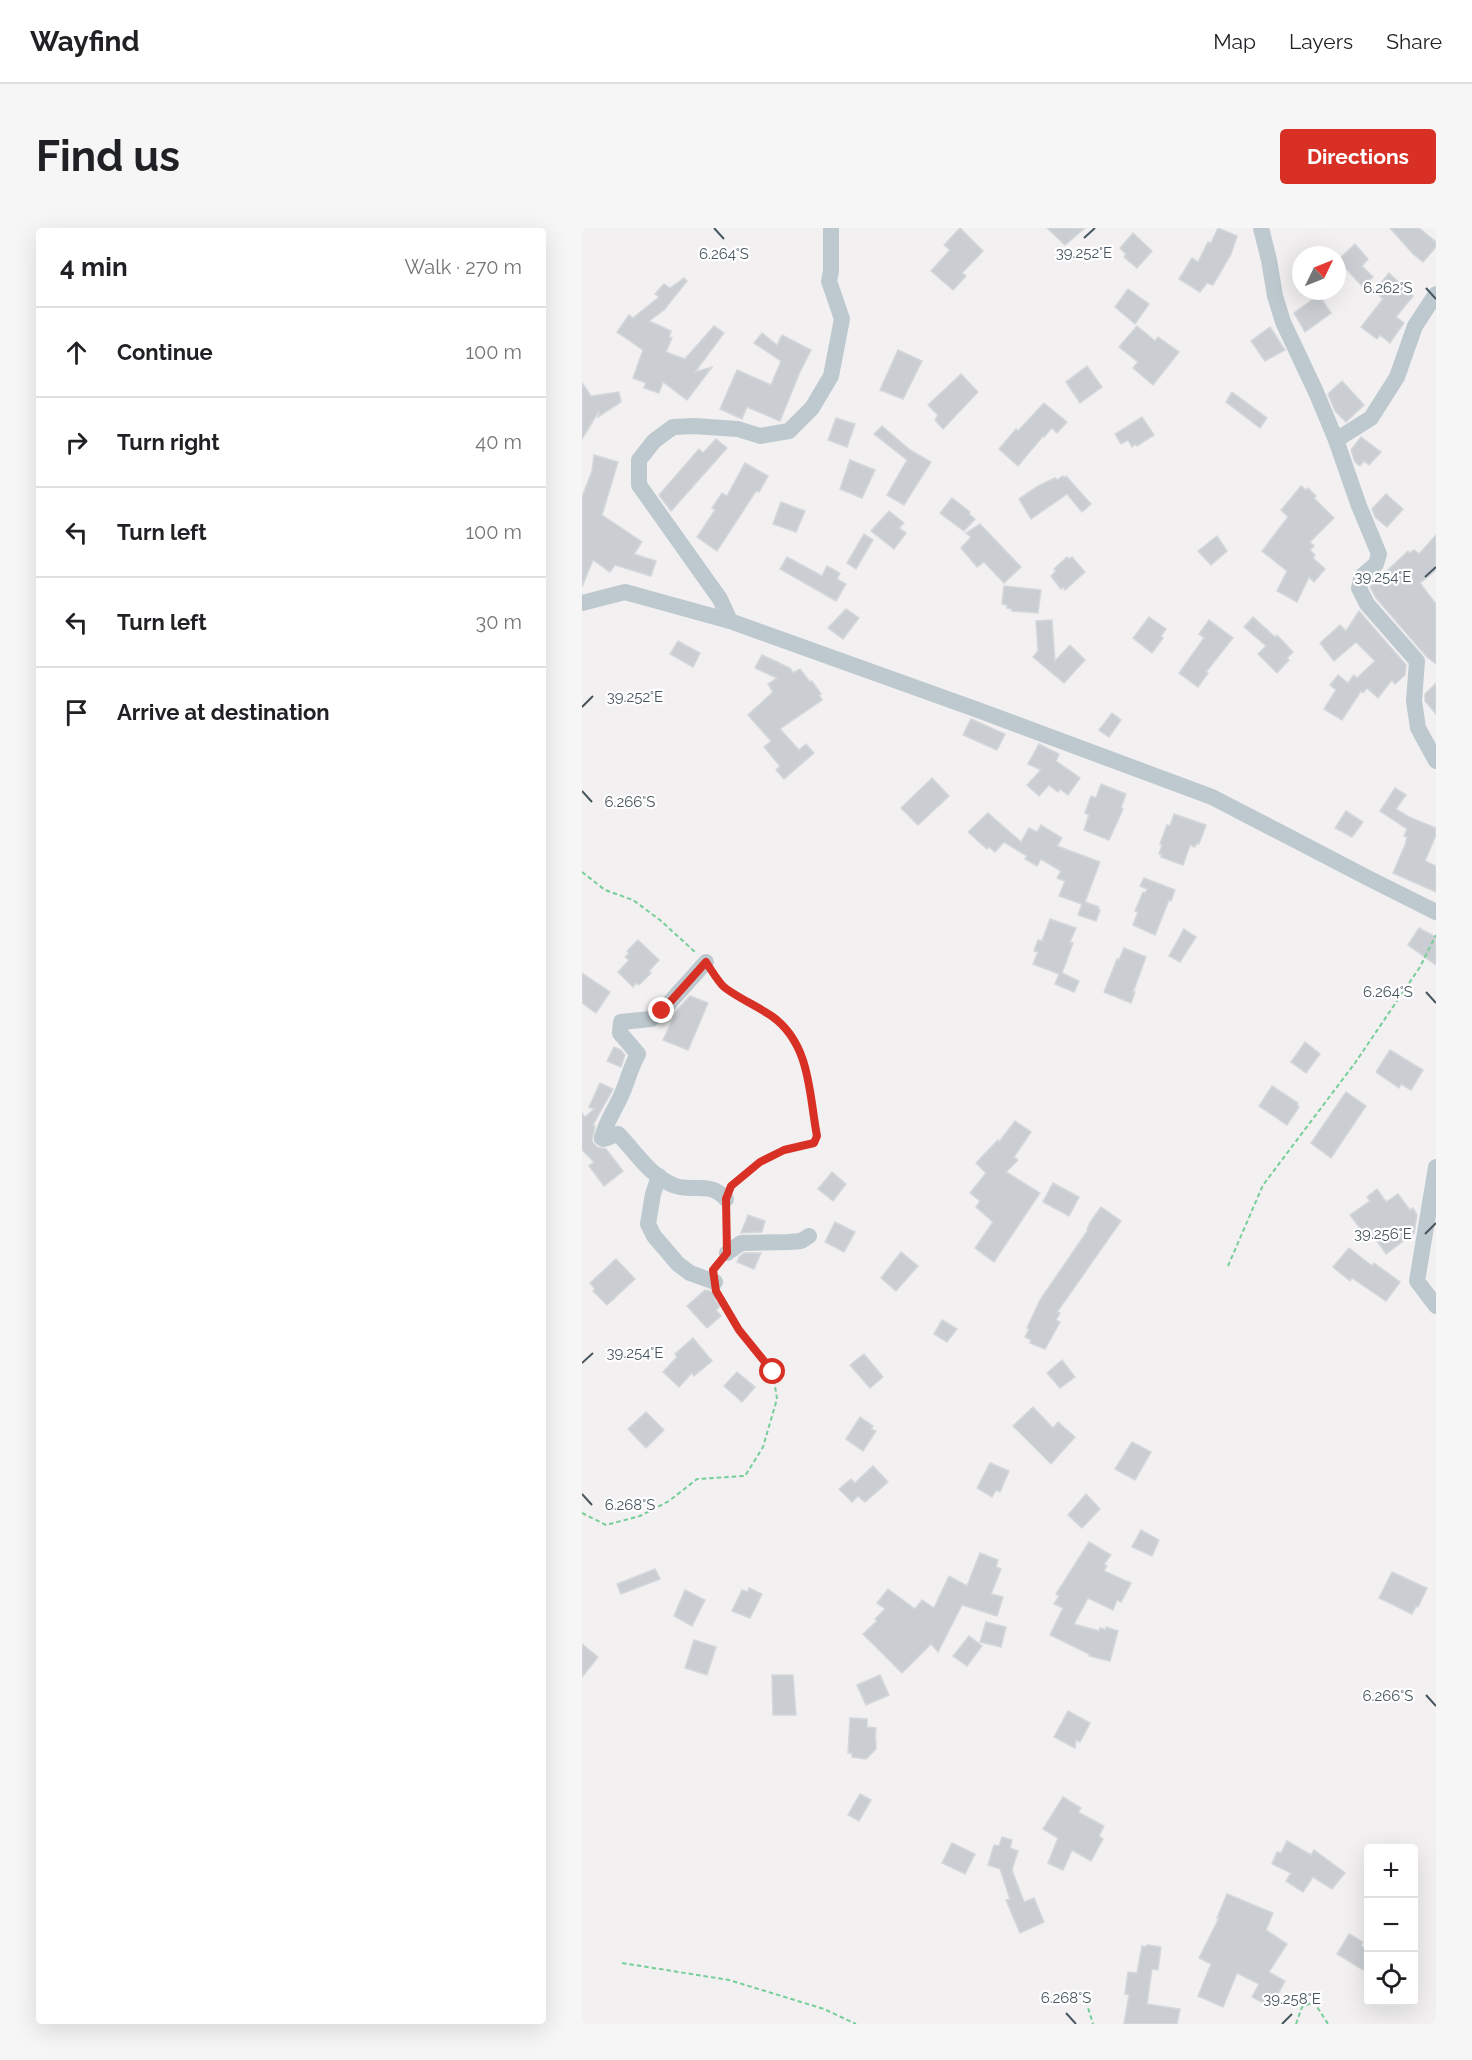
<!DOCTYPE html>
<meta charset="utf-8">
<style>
body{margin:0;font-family:Raleway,sans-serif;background:#f6f6f6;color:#202124}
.controls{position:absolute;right:18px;bottom:18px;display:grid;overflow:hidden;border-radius:6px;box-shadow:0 6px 24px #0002}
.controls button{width:54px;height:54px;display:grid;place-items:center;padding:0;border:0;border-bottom:2px solid #e0e0e0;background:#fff;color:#202124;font:30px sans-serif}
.compass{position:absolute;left:710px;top:18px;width:54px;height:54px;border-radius:50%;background:#fff;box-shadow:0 6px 24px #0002;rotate:47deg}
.stop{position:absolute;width:18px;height:18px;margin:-14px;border:4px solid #d93025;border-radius:50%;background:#fff}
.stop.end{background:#d93025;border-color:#fff;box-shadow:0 2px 6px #0008}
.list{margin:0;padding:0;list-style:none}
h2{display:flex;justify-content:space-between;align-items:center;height:78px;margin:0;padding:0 24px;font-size:26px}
h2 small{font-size:20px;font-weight:400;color:#757577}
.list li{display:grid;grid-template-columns:39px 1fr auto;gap:18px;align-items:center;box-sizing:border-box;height:90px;padding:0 24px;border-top:2px solid #e0e0e0}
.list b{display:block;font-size:22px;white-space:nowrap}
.list em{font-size:20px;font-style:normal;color:#757577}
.icon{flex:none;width:33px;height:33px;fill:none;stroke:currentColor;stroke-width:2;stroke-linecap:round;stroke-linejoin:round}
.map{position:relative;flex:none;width:854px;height:1796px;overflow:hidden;border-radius:6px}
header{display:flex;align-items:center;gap:36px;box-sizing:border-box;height:84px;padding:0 30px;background:#fff;border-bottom:2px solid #e0e0e0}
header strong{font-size:28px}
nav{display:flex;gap:33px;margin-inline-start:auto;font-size:21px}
.intro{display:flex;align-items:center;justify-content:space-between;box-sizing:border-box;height:144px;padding:0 36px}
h1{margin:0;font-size:42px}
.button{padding:15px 27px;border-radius:6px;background:#d93025;color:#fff;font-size:21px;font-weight:700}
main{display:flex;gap:36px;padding:0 36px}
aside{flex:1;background:#fff;border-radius:6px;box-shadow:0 6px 24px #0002}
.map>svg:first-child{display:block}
.building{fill:#caced2;stroke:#d4d7db;stroke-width:1.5}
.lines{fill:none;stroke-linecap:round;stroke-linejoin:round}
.path{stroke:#76ce99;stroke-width:2;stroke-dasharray:4.5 3;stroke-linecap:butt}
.minor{stroke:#bdc9cf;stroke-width:16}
.route{stroke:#d93025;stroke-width:8}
.ticks{fill:none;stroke:#47565e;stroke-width:2}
.ticks-label{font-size:15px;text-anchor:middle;fill:#47565e;stroke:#fff;stroke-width:4.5;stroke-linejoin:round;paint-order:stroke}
</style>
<header>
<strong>Wayfind</strong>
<nav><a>Map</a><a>Layers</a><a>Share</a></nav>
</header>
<div class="intro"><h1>Find us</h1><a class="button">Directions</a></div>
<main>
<aside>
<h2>4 min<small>Walk · 270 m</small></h2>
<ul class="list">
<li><svg class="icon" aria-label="ahead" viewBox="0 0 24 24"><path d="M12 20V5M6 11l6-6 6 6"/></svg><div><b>Continue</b></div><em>100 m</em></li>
<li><svg class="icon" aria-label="right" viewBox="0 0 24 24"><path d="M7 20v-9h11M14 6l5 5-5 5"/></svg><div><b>Turn right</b></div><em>40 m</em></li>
<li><svg class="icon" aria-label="left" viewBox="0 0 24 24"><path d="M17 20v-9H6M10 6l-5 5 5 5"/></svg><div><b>Turn left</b></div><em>100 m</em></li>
<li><svg class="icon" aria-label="left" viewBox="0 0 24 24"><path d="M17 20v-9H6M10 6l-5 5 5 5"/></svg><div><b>Turn left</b></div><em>30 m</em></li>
<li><svg class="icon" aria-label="arrive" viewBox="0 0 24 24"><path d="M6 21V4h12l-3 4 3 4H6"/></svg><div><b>Arrive at destination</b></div></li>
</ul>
</aside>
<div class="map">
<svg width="854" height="1796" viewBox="0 0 854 1796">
<rect width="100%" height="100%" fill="#f2f0f0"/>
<g class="building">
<path d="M378,0L401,23L380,45L384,48L371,62L349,43L368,22L362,17Z"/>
<path d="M465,0H503L483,17Z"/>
<path d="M636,0L655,8L649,26L631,57L625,55L618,64L597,51L610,30L616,34L626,14L629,15Z"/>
<path d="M808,0H837L854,14V19L841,34L831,26Z"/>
<path d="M551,5L570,23L555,40L542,29L544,26L538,20Z"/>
<path d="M773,16L786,31L780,38L791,49L780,58L756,32Z"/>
<path d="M807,45L831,68L814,89L822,95L808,115L798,107L795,111L779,99L801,71L792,63Z"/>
<path d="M102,50L105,53L82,82L67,93L89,103L87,109L90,110L84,124L103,131L132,98L142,105L113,144L130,139L105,172L81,154L77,165L62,160L64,155L51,150L61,122L35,104L47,87L51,90L77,69L73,66L82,56L88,60Z"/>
<path d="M546,61L567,76L553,96L533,79Z"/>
<path d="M737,67L749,85L723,104L712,85Z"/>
<path d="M555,98L573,113L576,109L597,124L571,157L551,140L556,134L537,119Z"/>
<path d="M688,99L703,122L683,133L669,113Z"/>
<path d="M180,105L195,117L200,107L229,122L217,146L198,193L165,179L160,191L138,181L155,142L189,157L199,133L172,115Z"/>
<path d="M316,122L340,133L321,171L298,162Z"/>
<path d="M505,138L520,159L498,175L484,154Z"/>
<path d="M379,146L396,164L361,201L353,192L356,187L346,177Z"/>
<path d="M760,153L782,177L764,194L753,183L746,166Z"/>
<path d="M0,155L9,168L37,164L39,174L16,189L17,183L0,211Z"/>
<path d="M650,164L685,190L678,200L644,174Z"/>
<path d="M462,175L485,194L475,205L470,200L462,209L461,208L436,238L417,221L434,201L436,203Z"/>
<path d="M560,189L572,207L555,218L554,216L550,219L546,212L539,216L533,206Z"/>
<path d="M254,190L273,196L265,219L246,212Z"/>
<path d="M300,198L328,222L349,234L322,277L305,267L325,232L292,206Z"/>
<path d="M779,209L799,224L787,237L782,233L778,238L773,234L769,222Z"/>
<path d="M134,211L145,220L89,283L77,267L117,221L121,225Z"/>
<path d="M12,227L36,234L20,287L60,314L52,326L74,333L69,348L33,337L28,344L11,332L0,359V269L10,243Z"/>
<path d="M268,232L293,242L280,270L258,261Z"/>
<path d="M163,235L186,248L177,264L174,263L135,323L115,309L133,282L130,280L140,265L145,268Z"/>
<path d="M481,248L482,250L484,248L509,276L500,284L485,266L449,291L437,271L456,258L473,250L475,252Z"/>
<path d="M719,258L724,262L726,260L734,268L732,270L752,290L728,314L732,318L728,322L733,327L731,330L743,341L732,354L727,349L715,374L695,363L705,343L680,323L706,289L699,282Z"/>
<path d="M804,266L821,281L805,299L793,289L790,281Z"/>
<path d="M370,270L388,284L387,286L393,291L382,303L358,285Z"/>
<path d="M199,274L223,283L214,304L191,296Z"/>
<path d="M307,283L322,295L317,300L324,305L312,321L289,303Z"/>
<path d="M398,296L439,339L422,355L402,334L395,339L379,320L389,309L384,305Z"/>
<path d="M282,306L291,312L274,341L265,335Z"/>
<path d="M854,307V342L838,355L854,376V436L844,428L794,370L788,359L826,323L828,325L832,322L837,326Z"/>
<path d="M635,308L645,323L629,337L616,323Z"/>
<path d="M205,329L240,348L245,338L258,345L255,351L264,356L254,373L198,341Z"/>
<path d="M485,329L487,331L490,329L503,344L483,362L481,359L479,361L469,348L474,343L472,341Z"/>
<path d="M422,358L459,362L456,385L430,383V381L425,380V377L420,376Z"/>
<path d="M264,381L277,390L261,411L246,400Z"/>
<path d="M777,383L824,437L823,447L813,456L810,452L796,470L785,460L781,465L779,463L760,492L742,481L754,462L748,457L756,447L766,455L772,447L775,450L793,433L774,414L752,433L738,415L758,397L764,403Z"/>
<path d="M567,389L584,401L579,408L581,410L570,425L551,410Z"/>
<path d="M671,389L693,409L695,407L711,424L705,430L707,432L695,445L676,426L684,418L662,399Z"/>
<path d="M470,392L473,433L488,417L503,432L482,455L451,429L456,423L454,393Z"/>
<path d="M627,392L651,410L624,444L626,445L616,459L597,445L622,410L617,406Z"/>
<path d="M96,413L118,425L111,439L88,426Z"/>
<path d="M180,427L208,440L211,445L218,441L228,454L230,453L239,466L237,467L240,472L198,501L217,522L224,516L232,525L202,551L194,542L198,538L182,519L189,513L166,487L191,464L186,456L195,450L173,440Z"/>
<path d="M854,455V486L843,473V466Z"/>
<path d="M530,485L539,492L527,509L517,502Z"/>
<path d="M389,491L423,506L415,522L381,507Z"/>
<path d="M457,516L477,526L474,533L498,550L486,567L478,561L476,564L467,557L457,568L445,557L459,542L446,536Z"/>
<path d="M350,550L367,568L336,597L319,580Z"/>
<path d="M519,556L544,566L539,580L541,581L527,612L502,602L507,587L503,585L509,568L514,570Z"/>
<path d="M813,560L824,567L814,581L827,589L854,600V607L843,633L854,638V664L811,645L823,617L825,609L822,608L825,601L798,583Z"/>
<path d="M764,583L781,594L770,609L753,600Z"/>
<path d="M406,585L439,614L447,600L455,604L459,597L480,610L475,618L518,634L503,674L517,679L516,681L518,682L514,693L496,687L500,676L477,668L483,653L475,650L479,643L459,631L455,638L443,631L445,628L422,614L413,624L407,619L405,621L386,604Z"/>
<path d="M592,586L624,597L617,616L615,615L613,619L608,617L601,637L579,629L580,627L577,626L580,617L578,616L585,597L588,598Z"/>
<path d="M562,650L593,662L589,673L587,672L573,707L551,697L556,684L553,683L561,664L563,665L565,661L558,658Z"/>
<path d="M468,691L494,700L488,714L491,715L480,745L497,753L492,764L473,756L477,746L451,736L456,724L452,723L456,712L460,713Z"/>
<path d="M837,700L854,709V737L826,717Z"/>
<path d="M602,701L614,709L598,734L587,728Z"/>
<path d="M56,712L77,732L67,743L69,745L57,757L54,755L51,759L36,744L47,732L43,729L47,725L45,723Z"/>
<path d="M542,720L564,729L554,756L551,764H553L549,775L522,764L535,731L537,732Z"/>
<path d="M0,745L28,764L14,785L0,775Z"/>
<path d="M108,768L126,775L106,822L81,812L95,782Z"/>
<path d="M723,814L738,826L724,845L709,834Z"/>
<path d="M32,819L39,822L43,827L39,839L25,833Z"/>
<path d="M808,822L841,842L829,862L819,856L817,860L794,844Z"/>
<path d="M18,855L31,861L11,897L13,898L10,913L15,919L24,921L41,943L22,958L7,938L12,934L0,922V885L3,889L12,881L7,879Z"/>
<path d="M690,858L716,875L715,877L717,879L705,897L677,878Z"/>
<path d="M764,864L784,878L749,930L729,915Z"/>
<path d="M433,893L449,904L432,929L436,932L424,944L458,965L412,1034L393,1020L411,994L394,979L398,973L388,965L404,945L394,935L416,912L417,914Z"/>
<path d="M250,944L264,956L251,973L236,961Z"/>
<path d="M471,955L497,969L487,988L461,974Z"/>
<path d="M795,961L804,974L816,966L828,982L831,980L835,987L832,1005L804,1026L785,999L780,1003L768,987L788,973L785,969Z"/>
<path d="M519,979L539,993L475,1084L478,1085L474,1092L478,1094L463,1121L448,1115L449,1112L443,1109L447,1101L445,1100L458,1072L506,1002L505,1001L509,993Z"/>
<path d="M166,987L183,993L180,1004L159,1005Z"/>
<path d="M253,994L273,1004L262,1024L243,1014Z"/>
<path d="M767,1020L790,1038L792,1035L818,1054L804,1073L770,1050L768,1053L751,1039Z"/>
<path d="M319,1024L336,1038L314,1063L299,1050Z"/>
<path d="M162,1025H179L172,1041L155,1034L157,1029Z"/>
<path d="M34,1031L53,1051L25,1077L11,1063L13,1061L8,1055Z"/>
<path d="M123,1062L132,1064L137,1069L133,1072L138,1078L134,1082L139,1088L125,1100L105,1078Z"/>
<path d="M360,1092L375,1101L365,1114L352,1106Z"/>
<path d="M111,1110L130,1133L112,1148L110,1145L97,1159L81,1144L95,1129L93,1126Z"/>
<path d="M282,1126L301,1149L288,1160L268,1137Z"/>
<path d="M480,1132L493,1149L478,1160L465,1145Z"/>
<path d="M155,1144L173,1159L160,1174L142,1158Z"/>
<path d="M451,1179L471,1200L476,1194L493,1209L469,1236L431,1198Z"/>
<path d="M64,1184L82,1202L64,1220L46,1201Z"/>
<path d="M278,1189L291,1198L289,1201L294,1203L281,1223L264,1211Z"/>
<path d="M550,1214L569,1224L553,1252L533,1241Z"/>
<path d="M408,1235L427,1243L418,1264L414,1262L410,1269L395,1260Z"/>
<path d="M291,1238L306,1254L283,1274L276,1268L270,1274L257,1261L269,1251L273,1255Z"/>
<path d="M504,1266L518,1281L500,1300L486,1287Z"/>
<path d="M559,1302L577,1312L570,1328L550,1319Z"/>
<path d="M507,1314L529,1327L522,1336L525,1338L522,1343L549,1355L539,1374L535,1372L531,1382L506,1370L492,1396L517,1403L518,1400L524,1402V1399L536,1403L528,1433L507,1428V1426L468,1407L481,1380L472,1376L477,1368L474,1366Z"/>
<path d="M398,1325L416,1332L414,1339L419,1341L409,1366L421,1369L415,1388L380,1377L356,1424L349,1416L320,1445L281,1406L295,1393L293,1391L303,1381L295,1375L306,1361L333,1381L340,1372L352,1380L367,1348L385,1358Z"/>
<path d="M73,1341L78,1351L39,1366L35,1356Z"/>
<path d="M810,1344L845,1360L836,1379L834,1378L830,1386L797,1370Z"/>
<path d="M167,1360L180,1366L168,1390L150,1383L160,1362L166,1364Z"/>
<path d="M103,1362L123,1372L110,1398L92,1388Z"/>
<path d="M404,1394L424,1399L419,1419L398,1414Z"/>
<path d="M387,1408L400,1418L385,1438L371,1428Z"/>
<path d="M112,1412L134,1419L125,1447L103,1440Z"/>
<path d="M0,1416L16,1429L0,1449Z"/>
<path d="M190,1447H211L214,1487H191Z"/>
<path d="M298,1447L307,1467L284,1477L275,1457Z"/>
<path d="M486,1483L508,1495L498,1514L494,1512L493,1520L472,1509Z"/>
<path d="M268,1490L285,1491V1499L294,1500L293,1513H294V1521L284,1531L270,1529V1525H266Z"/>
<path d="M278,1566L289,1572L277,1593L266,1587Z"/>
<path d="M481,1569L499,1580L496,1584L522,1598L517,1608L521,1611L509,1633L490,1622L481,1642L466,1635L476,1610L461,1601Z"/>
<path d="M420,1609L430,1612L428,1620L436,1623L430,1642L442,1674L452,1670L462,1694L438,1705L424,1672L428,1671L418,1641L406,1637L412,1617L417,1618Z"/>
<path d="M705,1613L729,1627L732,1622L763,1645L750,1661L731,1649L721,1664L704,1653L709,1645L690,1636L695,1624L699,1625Z"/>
<path d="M370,1615L393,1626L383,1646L360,1635Z"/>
<path d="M645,1666L691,1685L684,1702L705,1716L687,1744L703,1753L689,1779L670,1769L677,1756L655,1745L641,1779L616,1768L629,1736L617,1730L637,1690H635Z"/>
<path d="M767,1706L781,1714L779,1718L786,1722V1745L755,1726Z"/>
<path d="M565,1717L579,1719L576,1742L570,1741L565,1776L598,1781L595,1796H542L547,1767L543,1766L546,1744L555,1745L560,1718L564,1719Z"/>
</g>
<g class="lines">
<g class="path">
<path d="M0,644L23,662L51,672L78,692L113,724"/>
<path d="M132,746C147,767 171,774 192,789C229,817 227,867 235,908L232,916L202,922L178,934L150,957"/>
<path d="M144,985V1007"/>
<path d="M646,1038L681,957L773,835L838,739L854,707"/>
<path d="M0,1285L24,1297L58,1288L87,1273L115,1251L163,1248L181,1219L195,1171L191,1144L157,1102L138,1070"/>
<path d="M40,1735L147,1752L242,1781L274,1796"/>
<path d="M504,1773L511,1796"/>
<path d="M714,1796L720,1779L732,1774L746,1796"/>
</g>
<g class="minor">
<path d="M679,0L687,32L693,68L701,94L734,164L754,212L777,278L797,326L794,336L780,348L777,360L785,376L835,433L832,473L836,500L854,533"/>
<path d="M754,212L789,190L815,149L833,98L854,66"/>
<path d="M0,375L43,364L148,393L396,482L630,569L790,652L854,684"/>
<path d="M148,393L138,371L57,257V232L72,213L91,199L112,198L156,201L178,208L207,203L230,180L249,148L260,91L247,53L249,43V0"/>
<path d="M124,734L80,783L69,791L39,794L38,805L56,826C48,840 45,856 38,870C32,883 23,896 20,910L22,911L36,906C54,924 67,947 91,957C109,965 127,952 144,971"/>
<path d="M854,939L835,1053L854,1078"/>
<path d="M77,948L71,966L66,996L72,1008L96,1036L108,1045L133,1054"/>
<path d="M145,1025L159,1015L207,1014L219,1013L227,1008"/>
</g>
</g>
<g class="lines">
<path class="route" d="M80,783L124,734C129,742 134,750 140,757C148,766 179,780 191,789C229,817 227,867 235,908L232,915L202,922L178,934L149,958L144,971L145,1025L131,1042L134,1063L157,1102L191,1144"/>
</g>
<path class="ticks" d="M132,0L142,11M502,10L513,0M844,60L854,71M843,349L854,339M0,479L11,468M0,563L10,574M844,764L854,775M843,1006L854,995M0,1135L11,1125M0,1266L10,1277M844,1467L854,1478M484,1785L494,1796M700,1796L710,1786"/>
<g class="ticks-label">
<text x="502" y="30">39.252°E</text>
<text x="142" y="31">6.264°S</text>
<text x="806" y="65">6.262°S</text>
<text x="801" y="354">39.254°E</text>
<text x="53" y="474">39.252°E</text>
<text x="48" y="579">6.266°S</text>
<text x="806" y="769">6.264°S</text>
<text x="801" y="1011">39.256°E</text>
<text x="53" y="1130">39.254°E</text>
<text x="48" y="1282">6.268°S</text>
<text x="806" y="1473">6.266°S</text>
<text x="484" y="1775">6.268°S</text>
<text x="710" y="1776">39.258°E</text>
</g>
</svg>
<div class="controls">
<button>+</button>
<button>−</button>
<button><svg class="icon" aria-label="locate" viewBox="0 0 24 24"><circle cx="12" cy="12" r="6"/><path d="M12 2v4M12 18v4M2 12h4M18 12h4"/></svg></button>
</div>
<svg class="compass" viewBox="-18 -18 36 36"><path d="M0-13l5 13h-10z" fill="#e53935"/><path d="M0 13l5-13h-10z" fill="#757577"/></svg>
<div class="stop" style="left:191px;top:1144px"></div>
<div class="stop end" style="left:80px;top:783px"></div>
</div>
</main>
